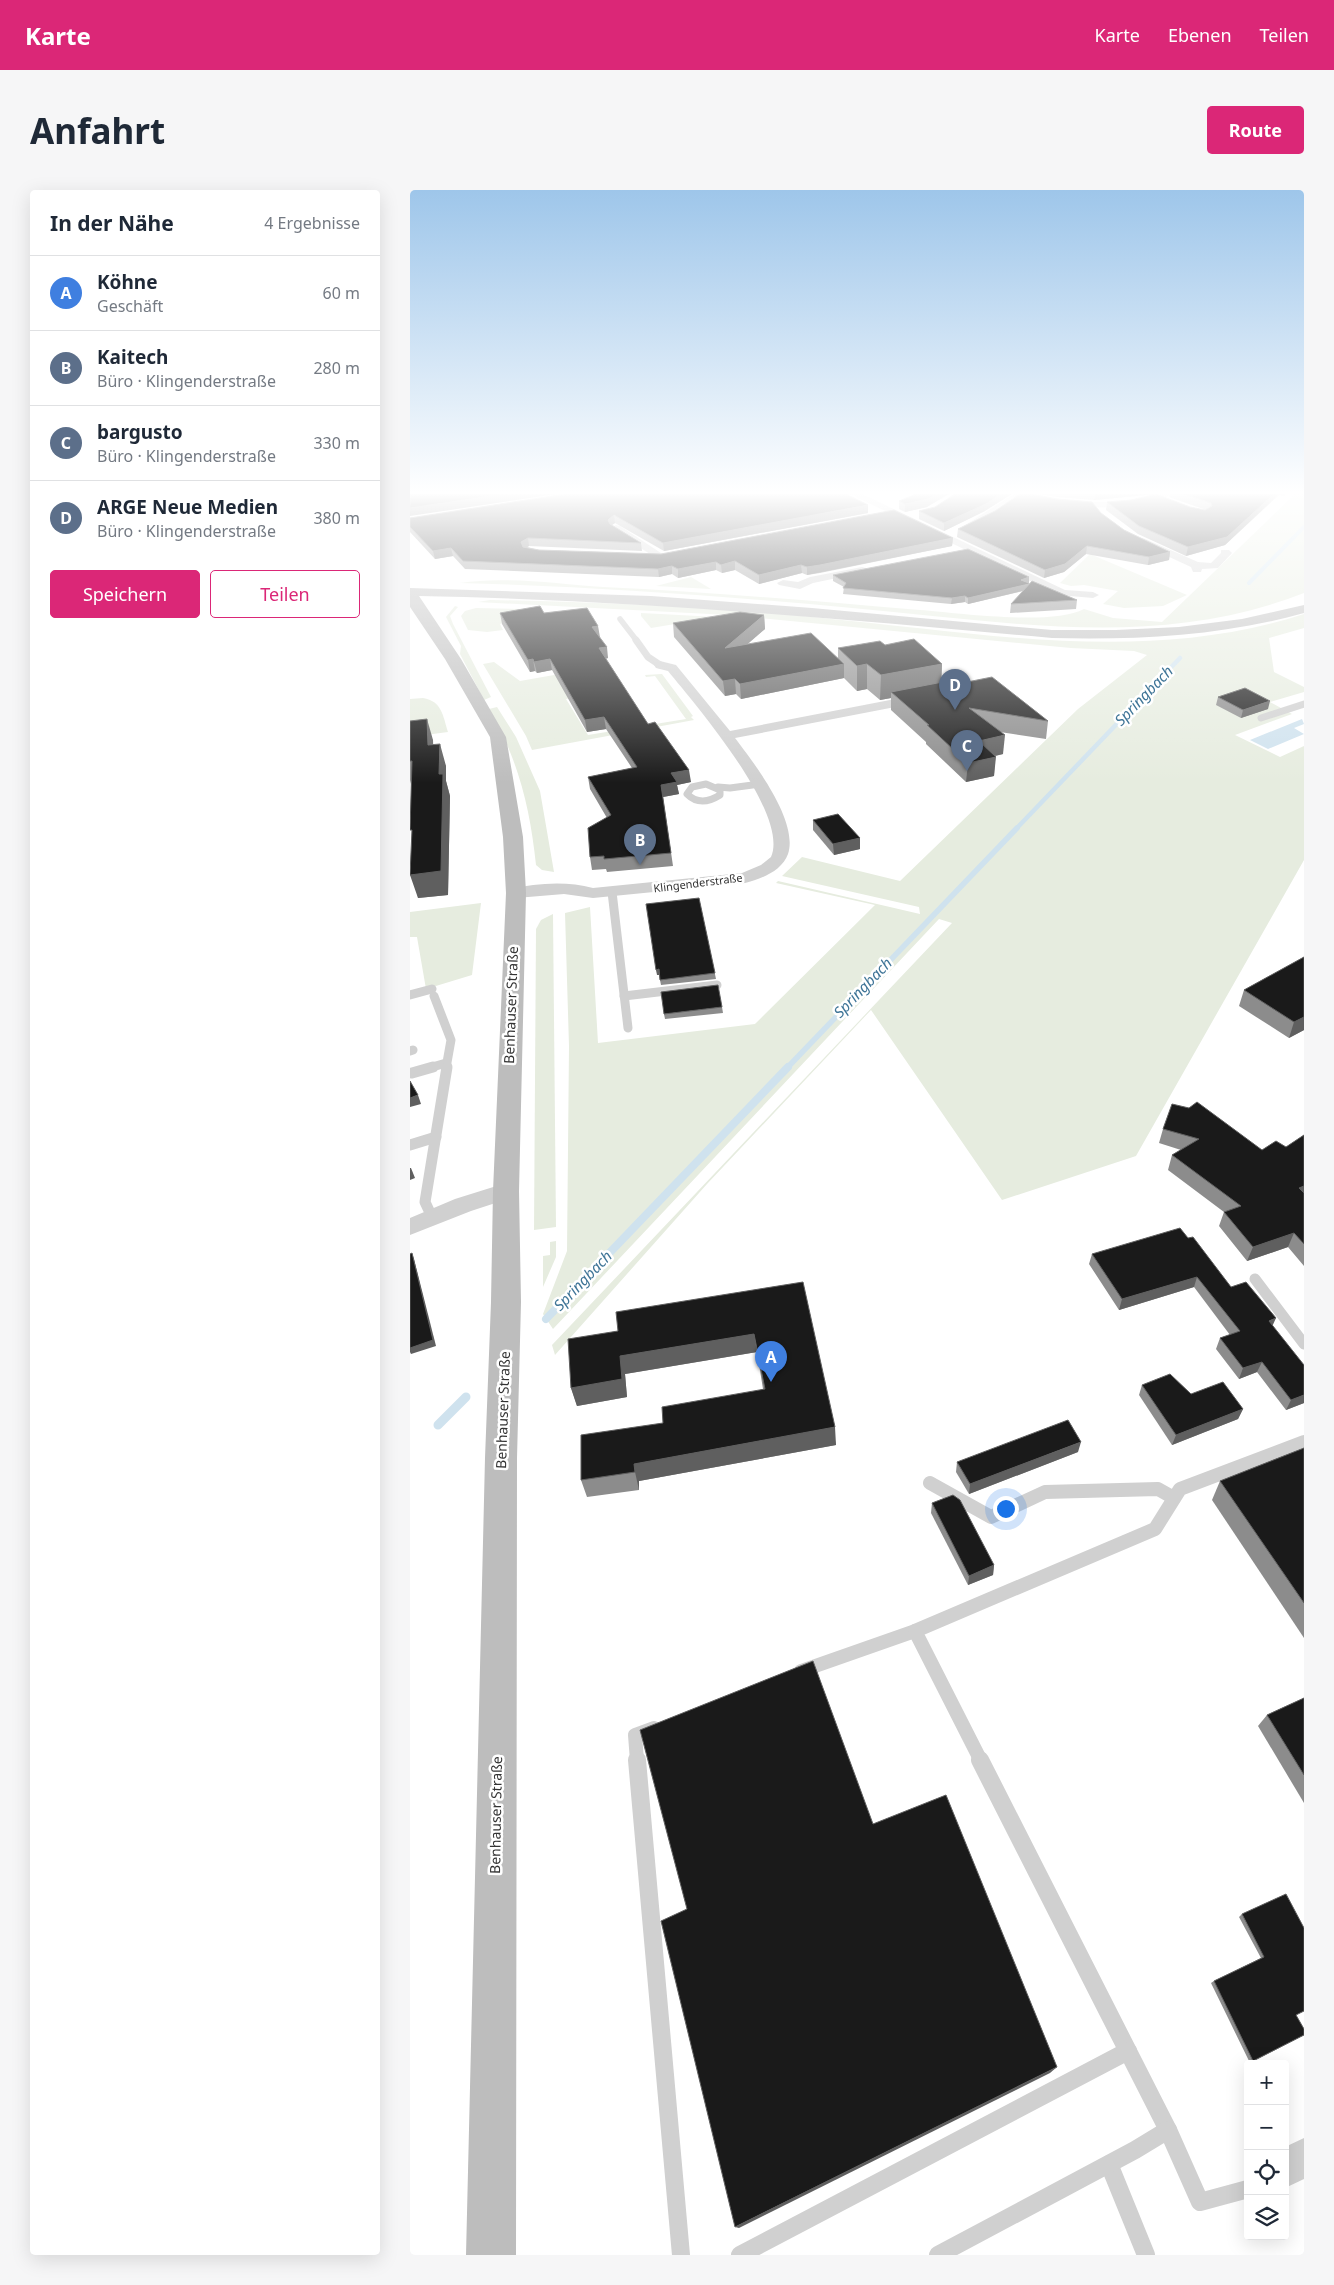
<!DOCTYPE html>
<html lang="de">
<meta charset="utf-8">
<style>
body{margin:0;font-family:"Noto Sans",sans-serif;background:#f6f6f7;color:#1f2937}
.controls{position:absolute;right:15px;bottom:15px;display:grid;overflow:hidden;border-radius:5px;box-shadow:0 5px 20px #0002}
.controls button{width:45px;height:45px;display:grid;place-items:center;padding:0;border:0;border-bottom:1px solid #e0e1e3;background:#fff;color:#1f2937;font:25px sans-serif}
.you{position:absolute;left:595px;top:1318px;width:18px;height:18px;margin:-12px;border:4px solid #fff;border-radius:50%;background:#1a73e8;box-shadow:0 0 0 8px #1a73e833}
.badge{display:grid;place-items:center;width:32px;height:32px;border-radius:50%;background:#db2777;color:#fff;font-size:16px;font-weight:700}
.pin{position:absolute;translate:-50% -41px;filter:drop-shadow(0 1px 2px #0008)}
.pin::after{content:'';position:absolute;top:26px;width:18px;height:15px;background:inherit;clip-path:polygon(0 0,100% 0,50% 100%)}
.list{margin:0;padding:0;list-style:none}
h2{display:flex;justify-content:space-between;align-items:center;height:65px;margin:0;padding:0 20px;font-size:21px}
h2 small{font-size:16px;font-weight:400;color:#747a83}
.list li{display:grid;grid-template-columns:32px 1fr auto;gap:15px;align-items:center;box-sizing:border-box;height:75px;padding:0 20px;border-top:1px solid #e0e1e3}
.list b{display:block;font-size:19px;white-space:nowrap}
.list p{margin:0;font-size:16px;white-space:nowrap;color:#747a83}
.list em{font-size:16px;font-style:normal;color:#747a83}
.actions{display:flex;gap:10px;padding:15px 20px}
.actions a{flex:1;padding:11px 0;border:1px solid #db2777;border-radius:5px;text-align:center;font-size:18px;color:#db2777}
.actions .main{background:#db2777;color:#fff}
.icon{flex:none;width:28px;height:28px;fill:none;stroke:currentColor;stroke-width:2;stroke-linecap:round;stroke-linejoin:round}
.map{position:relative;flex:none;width:894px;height:2065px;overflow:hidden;border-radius:5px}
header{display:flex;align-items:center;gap:30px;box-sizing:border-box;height:70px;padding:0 25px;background:#db2777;color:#fff}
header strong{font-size:24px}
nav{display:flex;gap:28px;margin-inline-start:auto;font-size:18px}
.intro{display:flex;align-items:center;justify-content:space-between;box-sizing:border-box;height:120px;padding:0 30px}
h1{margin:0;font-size:35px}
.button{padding:12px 22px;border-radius:5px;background:#db2777;color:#fff;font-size:18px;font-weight:700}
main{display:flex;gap:30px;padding:0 30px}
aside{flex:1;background:#fff;border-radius:5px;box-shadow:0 5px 20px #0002}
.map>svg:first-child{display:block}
.green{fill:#e6ecdf}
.water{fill:#cfe2ee}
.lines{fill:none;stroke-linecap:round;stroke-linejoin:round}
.stream-far4{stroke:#cfe2ee;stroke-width:4}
.stream-far3{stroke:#cfe2ee;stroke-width:4.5}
.stream-far2{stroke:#cfe2ee;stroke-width:5.5}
.stream-far1{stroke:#cfe2ee;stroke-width:8}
.stream{stroke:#cfe2ee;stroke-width:9}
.service-far5{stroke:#d0d0d0;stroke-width:5.5}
.service-far4{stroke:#d0d0d0;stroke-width:7}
.service-far3{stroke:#d0d0d0;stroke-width:9}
.service-far2{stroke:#d0d0d0;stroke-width:11}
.service-far1{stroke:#d0d0d0;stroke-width:14}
.service{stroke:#d0d0d0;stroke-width:18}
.minor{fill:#d0d0d0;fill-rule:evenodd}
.secondary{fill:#bdbdbd;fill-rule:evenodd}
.wall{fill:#8c8c8c}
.shaded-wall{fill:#5f5f5f}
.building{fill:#1a1a1a;stroke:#5f5f5f}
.labels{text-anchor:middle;stroke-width:5;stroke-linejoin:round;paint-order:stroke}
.far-street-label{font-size:11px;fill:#333;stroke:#fff}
.street-label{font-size:14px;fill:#333;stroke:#fff}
.water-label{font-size:15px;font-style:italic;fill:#3f7597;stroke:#fff}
</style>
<header>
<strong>Karte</strong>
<nav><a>Karte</a><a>Ebenen</a><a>Teilen</a></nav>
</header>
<div class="intro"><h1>Anfahrt</h1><a class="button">Route</a></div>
<main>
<aside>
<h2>In der Nähe<small>4 Ergebnisse</small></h2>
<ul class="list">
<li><span class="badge" style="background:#3f7fe0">A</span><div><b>Köhne</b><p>Geschäft</p></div><em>60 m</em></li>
<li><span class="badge" style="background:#5c6f8a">B</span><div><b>Kaitech</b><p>Büro · Klingenderstraße</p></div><em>280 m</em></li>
<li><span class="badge" style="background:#5c6f8a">C</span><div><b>bargusto</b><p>Büro · Klingenderstraße</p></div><em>330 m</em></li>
<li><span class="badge" style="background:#5c6f8a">D</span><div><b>ARGE Neue Medien</b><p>Büro · Klingenderstraße</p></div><em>380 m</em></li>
</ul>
<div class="actions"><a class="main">Speichern</a><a>Teilen</a></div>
</aside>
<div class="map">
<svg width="894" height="2065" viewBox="0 0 894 2065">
<rect width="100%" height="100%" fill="#fff"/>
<g class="green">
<path d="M885,304H894V403C747,461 594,431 442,418C312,406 181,396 50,393C95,386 148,394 193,397C299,402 405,411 510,420C549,423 642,436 674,419L703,428L752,432Z"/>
<path d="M680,364L777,405L753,416L714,418L693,414L708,401L674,395L661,396L650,393Z"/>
<path d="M281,387L301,399L246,396Z"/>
<path d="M80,410C191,412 302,417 412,428C572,443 737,475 894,424V438L859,448L864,482L894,497V502L860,512L882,524L825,545L870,567L894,556V670L726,966L592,1010L461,820L297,994L145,1165L142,1155L542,733L529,729L143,1139L133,1124L157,1061L159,856L155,723L180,717L188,853L345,834L465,715L366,693L368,691L510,724L509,717L372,686L392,667L490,691L668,519L737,465L724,461L661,458L319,425L68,412Z"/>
<path d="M45,416L48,417L40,426L43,434L81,507L74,510L50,464L51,456L36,427Z"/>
<path d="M66,418L114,419L118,425L90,434L93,440L77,442L58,440L51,426L55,421Z"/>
<path d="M231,423L307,427L241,438L231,426Z"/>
<path d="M84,472L110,491L195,476L211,499L156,509L178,545L276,529L245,486L236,487L235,485L252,484L283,526L281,527L284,530L122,560L116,546L73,474Z"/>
<path d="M13,508C32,511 33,526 38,542L0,547V509Z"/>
<path d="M87,517L106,547L130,601L144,682L132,680L126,675C120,617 108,569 79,519Z"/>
<path d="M71,713L62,785L16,799L7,747H0V722Z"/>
<path d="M143,724L146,1037L124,1040L126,739L131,730Z"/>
<path d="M146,1051V1067L133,1097V1066L140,1065V1052Z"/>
</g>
<path class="water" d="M892,529L894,534L884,538L894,544L858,559L840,550Z"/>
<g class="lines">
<path class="stream-far4" d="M839,393L894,337"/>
<path class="stream-far3" d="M606,639L770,468"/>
<path class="stream-far2" d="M377,878L607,638"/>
<path class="stream-far1" d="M136,1129L378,877"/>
<path class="stream" d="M28,1235L56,1207"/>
<path class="service-far5" d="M210,429L227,451"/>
<g class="service-far4">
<path d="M226,450L238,467L250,475"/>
<path d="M851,528L894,514"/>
<path d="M296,594L310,600V605C299,612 287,614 277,604L282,597Z"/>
<path d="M308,597L320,598L350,594"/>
</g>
<g class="service-far3">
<path d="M202,702L218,838"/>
<path d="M0,805L22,799"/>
<path d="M24,806L41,850L36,878"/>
<path d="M214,806L307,795"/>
<path d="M0,861L3,860"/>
<path d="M19,878L36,873"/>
</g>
<g class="service-far2">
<path d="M2,883L23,877"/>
<path d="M0,955L26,947"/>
<path d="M22,1027L15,1012L37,877"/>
<path d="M845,1089L894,1154"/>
</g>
<g class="service-far1">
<path d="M520,1293L581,1327L635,1302L748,1299L764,1308"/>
<path d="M391,1481L505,1441"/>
<path d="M227,1571L225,1545L244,1538"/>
<path d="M571,1571L505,1441L745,1339L770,1299L894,1252"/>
</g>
<g class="service">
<path d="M227,1570L271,2065"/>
<path d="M570,1570L758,1940"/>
<path d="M699,1974L736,2065"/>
<path d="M330,2065L718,1861"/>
<path d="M528,2065L725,1960L758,1940L790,2012L838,1999"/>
</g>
<g class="minor">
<path d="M440,304H452L655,400L683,402L689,405L683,408L649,405Z"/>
<path d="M604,304C631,304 657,312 685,312C696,312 708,312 719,310C733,308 747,302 761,304C755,309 743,311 735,313C693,321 653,318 612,307L561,339L557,340L552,337Z"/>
<path d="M206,335L210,336L257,367L252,370L248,369L202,340L201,338Z"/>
<path d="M733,348L788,372L801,373L811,363V360H819L822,363L808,378L792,379L791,382H783L781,377L729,353L728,351Z"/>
<path d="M452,377L456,378V382L403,393L390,399L369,395L367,393L373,390L388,392L400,387Z"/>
<path d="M250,471L266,475L320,541L511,504L518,508L511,512L325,548C344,573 389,631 378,664C372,681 351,689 335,693L183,708L154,704L106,708L100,707L98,703L100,699C127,693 157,691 183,698L332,683L351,675L361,667C380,624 285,514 258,481L246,478L244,475L246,472Z"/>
<path d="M96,993L104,995L107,1001L104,1007L61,1021L0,1045V1028L45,1009Z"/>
<path d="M894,1948V1989L875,1998V1957Z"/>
</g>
<path class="secondary" d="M0,398L241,406L402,418L642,440H706L769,437L832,429L894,415V423C811,446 728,450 642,448C431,429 221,410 9,406L51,469L96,547L113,647L116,703L109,1001L111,1112L107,1268L106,2065H56L75,1268L81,1112L83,1001L96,703L93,647L80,547L35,469L0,417Z"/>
</g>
<g class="wall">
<path d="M628,304H746L684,310L647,307Z"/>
<path d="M760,304H876L874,306L869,305L815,355L776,366L728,344L696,320L697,312L780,317L796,320L759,307Z"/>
<path d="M489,311L517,317L495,322L489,319Z"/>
<path d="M525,317L575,321L534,341L509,329V321Z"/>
<path d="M585,321L691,323L714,340L760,362L759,370L738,375L676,364L654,382L634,388L547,347L548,339Z"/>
<path d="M458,323L254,361L205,333L202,335L231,353L232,361L119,356L117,357L129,360L251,364L543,348L542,356L410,383L397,385L392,383L349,394L325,380L312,383L306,380L268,388L262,384L249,387L55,379L43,366L25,369L0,342V328Z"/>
<path d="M423,385L618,393L667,410L666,419L600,423L601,414L613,401L558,414L555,412L541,414L433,404L434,397L423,391Z"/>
<path d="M90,423H134L190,447L198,468L195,469L238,534L281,592L267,595L269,604L253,607L263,676L197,682L196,679L182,680L180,667L197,628L180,599L178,587L222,578L196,539L177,542L142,480L127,483L125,481L120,482L92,434Z"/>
<path d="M354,425L355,439L337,454L428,468V458L475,455L532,474L531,492L547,494L638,531L636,549L590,542L593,564L585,566L584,586L556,592L516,554V552L481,520V508L470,510L457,499L447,501L434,488L331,509L326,504L315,506L264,447L263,433Z"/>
<path d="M808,507L858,519L831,528L806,515Z"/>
<path d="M0,531L23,550V555L36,576V591L40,606L38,705L8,708L2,646L1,594L0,590Z"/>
<path d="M403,630L450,648V659L424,665L403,640Z"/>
<path d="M289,708L306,789L251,795L249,785H247Z"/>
<path d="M894,767V840L879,848L829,816L834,800Z"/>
<path d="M312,817L313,823L255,829L254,824Z"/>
<path d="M753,939L852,960L876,957L894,945V1076L878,1057L837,1071L809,1036L814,1022L758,980L762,965L771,960L749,953Z"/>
<path d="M778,1048L821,1097L863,1136L894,1213L876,1220L847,1182L829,1189L806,1159L810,1148L820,1145L784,1097L709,1120L679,1074L682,1064Z"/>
<path d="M393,1092L426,1255L229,1291V1300L177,1307L171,1290L253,1233L353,1199L347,1162L215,1184L217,1207L167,1216L161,1198L208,1141Z"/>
<path d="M732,1195L833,1219L828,1229L762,1255L729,1205Z"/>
<path d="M894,1258V1448L802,1310L810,1291Z"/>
<path d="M668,1262L559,1304L546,1282L547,1272Z"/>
<path d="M522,1313L584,1375L583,1385L558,1395L521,1323Z"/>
<path d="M894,1508V1613L848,1536L857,1525Z"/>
<path d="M832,1724L886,1825L894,1845L840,1873L801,1793L804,1791L851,1768L829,1727Z"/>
</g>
<g class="shaded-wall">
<path d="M95,304H147L0,326V318Z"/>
<path d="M527,304H539L517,317L495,322V314Z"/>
<path d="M591,304H602L575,321L534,341V333Z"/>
<path d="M685,304H746L684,310Z"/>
<path d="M864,304H869L815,355L776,366L778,357Z"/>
<path d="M458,315V323L254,361L253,353Z"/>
<path d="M204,325L205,333L199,337L198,330Z"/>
<path d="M118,348L119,356L112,360L111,352Z"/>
<path d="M543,348L542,356L397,385V377Z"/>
<path d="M677,356L676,364L654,382L634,388L635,380Z"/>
<path d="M41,358L43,366L25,369L23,361Z"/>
<path d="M760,362L759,370L738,375L739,367Z"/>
<path d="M325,371V380L312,383L311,375Z"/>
<path d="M306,372V380L268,388V379Z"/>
<path d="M391,375L392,383L349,394V385Z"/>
<path d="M262,376V384L249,387L248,379Z"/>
<path d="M619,387V393L611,390Z"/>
<path d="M620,394V399L558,414V408Z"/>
<path d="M555,406V412L541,414L542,408Z"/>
<path d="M354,425L355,439L316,473L315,458Z"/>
<path d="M188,436L190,447L184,448L182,437Z"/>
<path d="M197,457L198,468L190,470L189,458Z"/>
<path d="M123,469L125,481L120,482L118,470Z"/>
<path d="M140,469L142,480L127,483L124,472Z"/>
<path d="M434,474V488L331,509L330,494Z"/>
<path d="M457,474V499L447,501V476Z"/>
<path d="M532,474L531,499L481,502V508L470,510L471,485Z"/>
<path d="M325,489L326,504L315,506L313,491Z"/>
<path d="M860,511L858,519L831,528L833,520Z"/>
<path d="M194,527L196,539L177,542L175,530Z"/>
<path d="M17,529L23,550L24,577L18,555Z"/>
<path d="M595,545L593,564L567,570L569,551Z"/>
<path d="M30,554L36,576V591L40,606L38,705L8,708L0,685L29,584Z"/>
<path d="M586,567L584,586L556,592L558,573Z"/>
<path d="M279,580L281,592L267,595L269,604L253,607L251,595L261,583Z"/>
<path d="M450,648V659L424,665L423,654Z"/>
<path d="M249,779V785H247L246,780Z"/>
<path d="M894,827V840L879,848L884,832Z"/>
<path d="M8,905L11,914L0,917V908Z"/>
<path d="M0,978H1L5,988L0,990Z"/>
<path d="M894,996V1009L889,998Z"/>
<path d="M884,1043L878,1057L837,1071L843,1057Z"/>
<path d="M2,1063L4,1069L26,1156L1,1164L0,1162V1158Z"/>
<path d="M787,1087L784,1097L709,1120L712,1109Z"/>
<path d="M866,1128L861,1139L859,1131Z"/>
<path d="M344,1144L347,1162L215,1184L217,1207L167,1216L161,1198L210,1166Z"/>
<path d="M852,1172L847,1182L829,1189L833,1178Z"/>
<path d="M894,1205V1213L876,1220L881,1210Z"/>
<path d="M833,1219L828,1229L762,1255L766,1245Z"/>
<path d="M425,1237L426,1255L229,1291V1300L225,1282L224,1274Z"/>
<path d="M671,1252L668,1262L559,1304L560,1294Z"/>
<path d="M584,1375L583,1385L558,1395L559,1386Z"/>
<path d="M647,1877L640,1883L329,2038L325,2037Z"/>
</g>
<g class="building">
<path d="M0,304H95L0,318Z"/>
<path d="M155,304H436L458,315L253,353L204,325L198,330L200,334L231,353L118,348L111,352L113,357L129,360L251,364L484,320L543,348L410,375L397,377L391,375L349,385L325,371L311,375L306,372L268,379L262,376L248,379L53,371L41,358L23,361L0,337V328Z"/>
<path d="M506,304H527L518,309L495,314L489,311Z"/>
<path d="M545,304H591L576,314L534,333L509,321L525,317Z"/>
<path d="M610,304H622L647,309L682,312L691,323L714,340L760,362L739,367L677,356L655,374L635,380L548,339L585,321Z"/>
<path d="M746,304L780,317L795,320L802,316L801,313L774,304H864L817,347L778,357L729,336L697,312L721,310Z"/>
<path d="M558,359L619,387L611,390L619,393V394L558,408L555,406L542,408L433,398L436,393L423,385Z"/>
<path d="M622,391L667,410L601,414Z"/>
<path d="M130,416L134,423L177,418L188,436L182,437L197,457L189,458L238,534L245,532L279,580L261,583L267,592L251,595L261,663L194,669V666L180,667L178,638L201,625L178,587L227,577L194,527L175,530L140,469L124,472L123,469L118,470L90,423Z"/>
<path d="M330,422L354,425L315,458L401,443L434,474L330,494L325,489L313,491L263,433Z"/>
<path d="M504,449L532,474L471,485L457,474L447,476L428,458L470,451L475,455Z"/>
<path d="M582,487L638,531L559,518L595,545L569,551L586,567L558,573L517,535H519L481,502L543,490L547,494Z"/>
<path d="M835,498L860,511L833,520L808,507Z"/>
<path d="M17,529L18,555L30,554L29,584H33L31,681L0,685L2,640H0L2,571H0V531Z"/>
<path d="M428,624L450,648L423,654L403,630Z"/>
<path d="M289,708L305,783L250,790L249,779L246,780L236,714Z"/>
<path d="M894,767V827L884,832L834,800Z"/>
<path d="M308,795L312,817L254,824L251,802Z"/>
<path d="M0,891L8,905L0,908Z"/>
<path d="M787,912L852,960L866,951L876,957L894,945V996L889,998L894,1003V1054L884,1043L843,1057L814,1022L831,1016L762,965L789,949L753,939L762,914L779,918Z"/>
<path d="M770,1038L778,1048L783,1047L821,1097L836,1092L866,1128L859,1131L894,1175V1205L881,1210L852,1172L833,1178L810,1148L830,1141L787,1087L712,1109L682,1064Z"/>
<path d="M2,1063L23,1150L0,1158V1064Z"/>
<path d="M393,1092L425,1237L224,1274L225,1282L171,1290V1245L253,1233L252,1217L355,1199L344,1144L210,1166L212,1189L161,1198L158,1149L208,1141L206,1122Z"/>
<path d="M760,1184L781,1204L813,1192L833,1219L766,1245L732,1195Z"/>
<path d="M658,1230L671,1252L560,1294L547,1272Z"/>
<path d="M894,1258V1413L810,1291Z"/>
<path d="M543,1305L550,1310L584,1375L559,1386L522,1313Z"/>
<path d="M403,1471L463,1634L536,1605L647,1877L325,2037L251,1731L277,1719L230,1540Z"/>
<path d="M894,1508V1585L857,1525Z"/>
<path d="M876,1704L894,1738V1821L886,1825L894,1839V1845L843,1871L804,1791L854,1767L832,1724Z"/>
</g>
<linearGradient id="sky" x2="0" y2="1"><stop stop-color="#9ec6ea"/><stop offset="0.51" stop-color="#fff"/><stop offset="1" stop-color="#fff" stop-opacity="0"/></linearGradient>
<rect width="894" height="593" fill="url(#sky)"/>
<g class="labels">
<g class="far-street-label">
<text transform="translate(288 693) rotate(-7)" y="4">Klingenderstraße</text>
</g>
<g class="street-label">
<text transform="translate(101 815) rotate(-88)" y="5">Benhauser Straße</text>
<text transform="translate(93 1220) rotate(-88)" y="5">Benhauser Straße</text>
<text transform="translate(86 1625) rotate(-89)" y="5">Benhauser Straße</text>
</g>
<g class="water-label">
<text transform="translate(734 506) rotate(-46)" y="5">Springbach</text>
<text transform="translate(453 798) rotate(-46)" y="5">Springbach</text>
<text transform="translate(173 1091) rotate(-46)" y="5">Springbach</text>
</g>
</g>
</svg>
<div class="controls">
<button>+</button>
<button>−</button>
<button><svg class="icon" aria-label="locate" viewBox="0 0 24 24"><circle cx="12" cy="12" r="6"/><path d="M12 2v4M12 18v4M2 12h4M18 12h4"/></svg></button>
<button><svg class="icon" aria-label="layers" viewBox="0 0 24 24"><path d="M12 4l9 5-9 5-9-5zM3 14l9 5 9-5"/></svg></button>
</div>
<div class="you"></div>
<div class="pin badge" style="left:361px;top:1192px;background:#3f7fe0">A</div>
<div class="pin badge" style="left:230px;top:675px;background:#5c6f8a">B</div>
<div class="pin badge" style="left:557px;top:581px;background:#5c6f8a">C</div>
<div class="pin badge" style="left:545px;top:520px;background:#5c6f8a">D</div>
</div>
</main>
